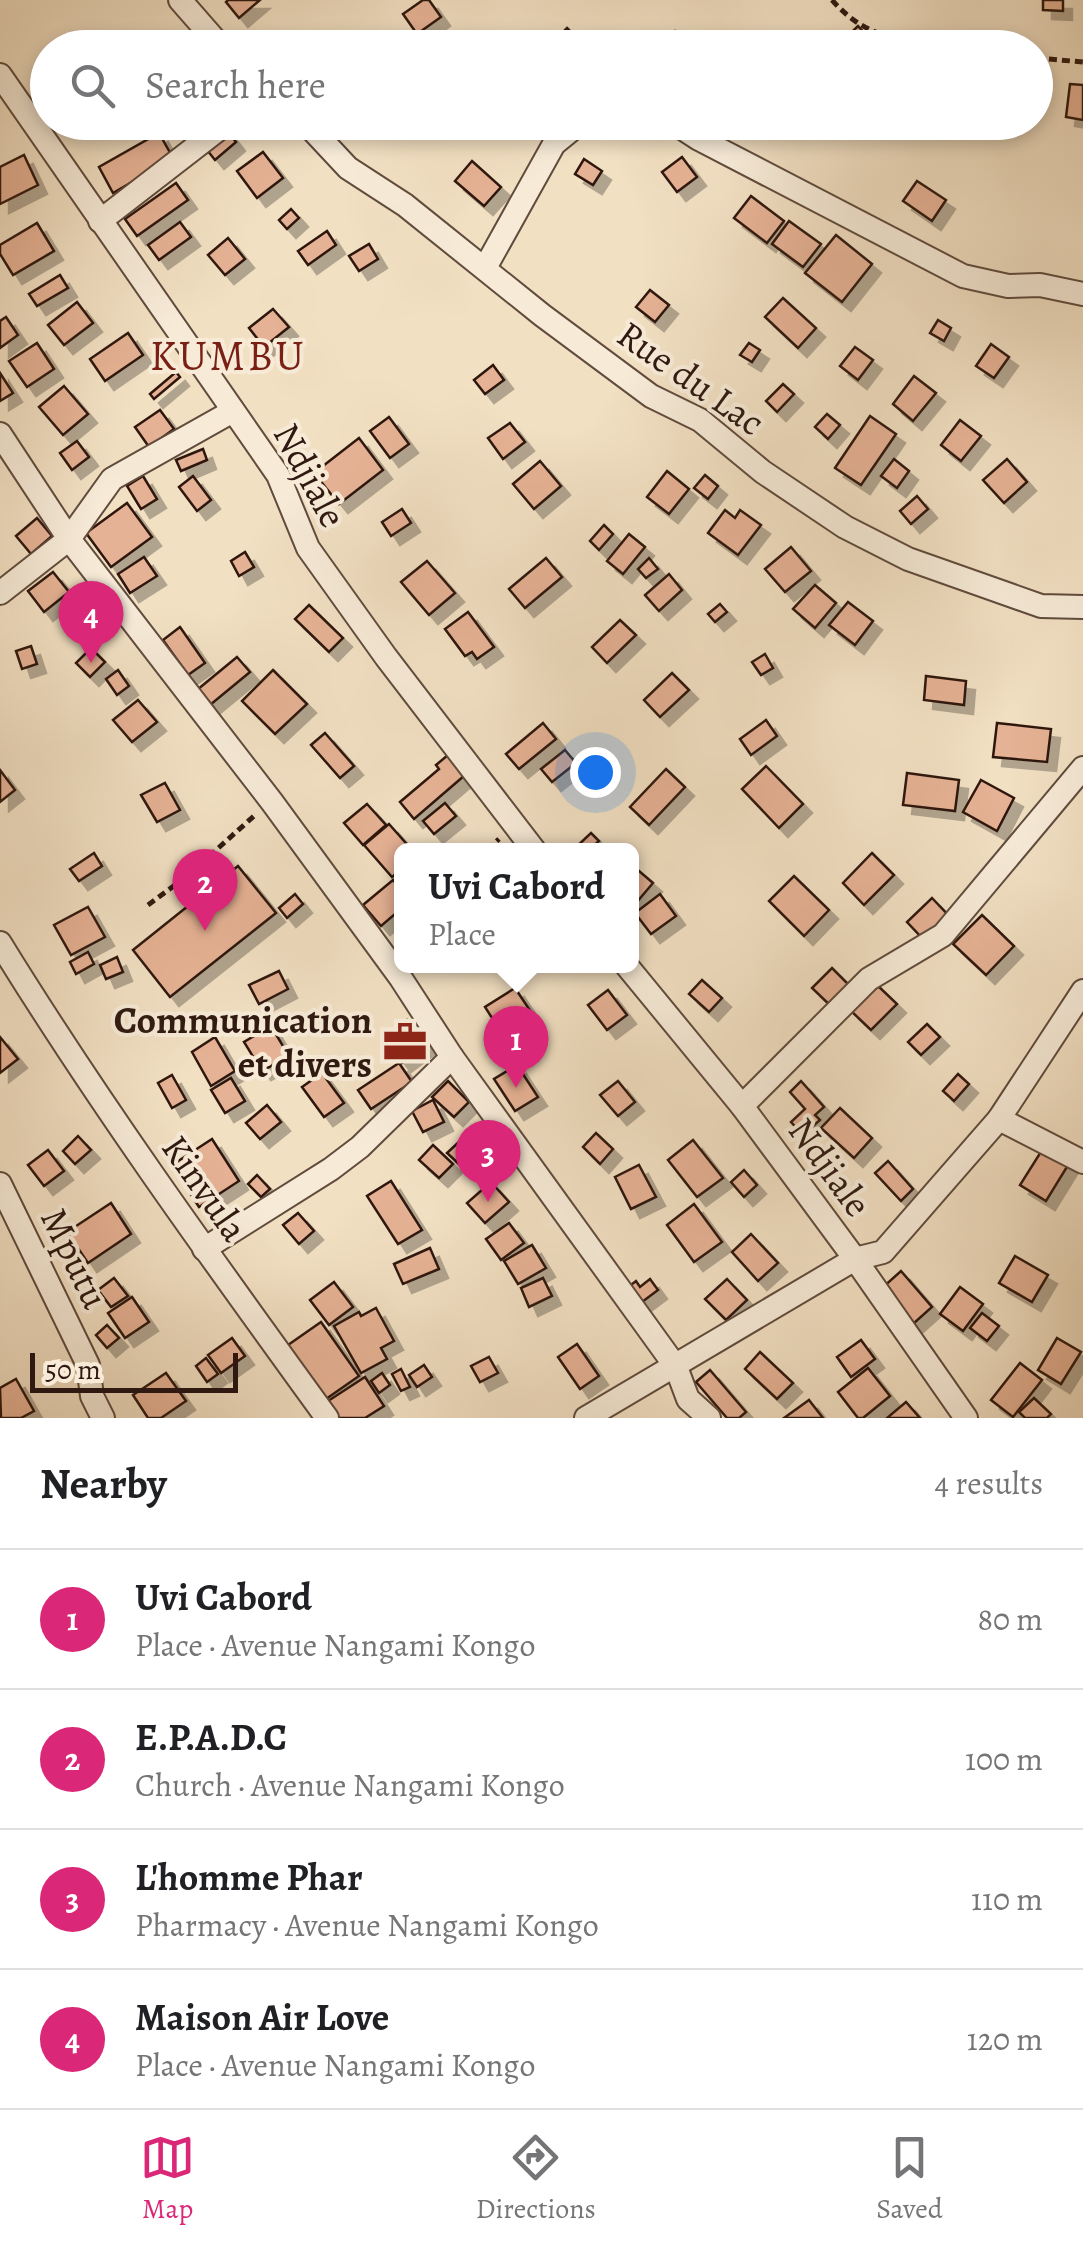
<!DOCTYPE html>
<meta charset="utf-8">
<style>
body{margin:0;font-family:Alegreya,serif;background:#f2f2f2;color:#202124}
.scale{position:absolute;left:30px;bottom:25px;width:208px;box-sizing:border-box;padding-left:10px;border:5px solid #2f1910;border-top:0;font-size:28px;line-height:35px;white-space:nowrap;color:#2f1910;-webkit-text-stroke:8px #f7ebd8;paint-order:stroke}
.you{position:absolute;left:595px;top:772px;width:35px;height:35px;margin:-25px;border:8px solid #fff;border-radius:50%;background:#1a73e8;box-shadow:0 0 0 15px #1a73e833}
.badge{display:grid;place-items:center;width:65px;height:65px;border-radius:50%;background:#db2777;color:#fff;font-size:32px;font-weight:700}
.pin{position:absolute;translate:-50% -82px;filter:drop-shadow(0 2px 5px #0008)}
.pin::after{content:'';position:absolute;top:52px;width:35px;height:30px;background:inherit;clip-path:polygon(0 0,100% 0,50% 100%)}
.popup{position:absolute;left:394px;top:843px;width:245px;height:130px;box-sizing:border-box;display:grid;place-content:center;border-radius:15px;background:#fff;filter:drop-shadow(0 2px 8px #0005);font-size:32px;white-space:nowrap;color:#757577}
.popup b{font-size:38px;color:#202124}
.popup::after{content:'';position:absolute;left:50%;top:100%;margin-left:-20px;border:20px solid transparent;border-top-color:#fff}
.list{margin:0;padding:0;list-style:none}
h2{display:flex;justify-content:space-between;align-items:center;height:130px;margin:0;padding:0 40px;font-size:42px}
h2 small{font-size:32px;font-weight:400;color:#757577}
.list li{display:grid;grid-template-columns:65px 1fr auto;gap:30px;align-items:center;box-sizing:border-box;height:140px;padding:0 40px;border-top:2px solid #e0e0e0}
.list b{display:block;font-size:38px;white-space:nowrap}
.list p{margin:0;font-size:32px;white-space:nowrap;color:#757577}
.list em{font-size:32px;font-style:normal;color:#757577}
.icon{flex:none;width:55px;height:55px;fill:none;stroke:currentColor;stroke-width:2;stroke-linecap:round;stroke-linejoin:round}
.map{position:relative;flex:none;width:1083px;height:1418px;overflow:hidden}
.search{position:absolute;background:#fff;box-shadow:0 5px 15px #0003;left:30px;right:30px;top:30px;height:110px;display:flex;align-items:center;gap:25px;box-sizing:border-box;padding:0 35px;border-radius:55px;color:#757577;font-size:38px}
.sheet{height:690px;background:#fff}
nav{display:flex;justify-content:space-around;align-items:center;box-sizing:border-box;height:140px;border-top:2px solid #e0e0e0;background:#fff;font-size:28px;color:#757577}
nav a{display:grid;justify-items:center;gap:5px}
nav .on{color:#db2777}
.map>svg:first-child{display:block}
.building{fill:#e6b295;stroke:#2f1910;stroke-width:2.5;filter:url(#shadow)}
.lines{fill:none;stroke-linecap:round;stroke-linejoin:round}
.street-casing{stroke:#604b3d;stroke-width:26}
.path{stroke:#2f1910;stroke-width:5;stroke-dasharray:8 5;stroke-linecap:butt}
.street{stroke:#f7ebd8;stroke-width:22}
.labels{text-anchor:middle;stroke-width:8;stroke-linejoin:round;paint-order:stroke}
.street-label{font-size:38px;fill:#2f1910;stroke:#f7ebd8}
.poi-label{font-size:38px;font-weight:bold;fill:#2f1910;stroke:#f7ebd8;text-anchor:end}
.quarter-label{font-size:42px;letter-spacing:2.5px;fill:#7a1f14;stroke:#f7ebd8}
</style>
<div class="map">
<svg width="1083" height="1418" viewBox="0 0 1083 1418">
<defs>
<filter id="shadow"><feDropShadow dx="9" dy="9" stdDeviation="0" flood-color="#0004"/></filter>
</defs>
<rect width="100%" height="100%" fill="#f2e0c3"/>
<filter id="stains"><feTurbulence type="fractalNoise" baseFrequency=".002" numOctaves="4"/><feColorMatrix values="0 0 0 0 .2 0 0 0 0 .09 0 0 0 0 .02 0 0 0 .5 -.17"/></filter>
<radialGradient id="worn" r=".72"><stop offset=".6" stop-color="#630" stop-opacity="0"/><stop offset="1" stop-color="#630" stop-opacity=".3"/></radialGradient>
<g class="building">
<path d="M228,0H260L239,18L226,2Z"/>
<path d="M423,0H429L441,17L417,34L403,14Z"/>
<path d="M1043,0H1063V11L1043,10Z"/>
<path d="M858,26L878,48H835Z"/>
<path d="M567,28L587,48H548V47Z"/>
<path d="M675,31L690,48H665L661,44Z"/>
<path d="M1070,84L1083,85V120L1066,117Z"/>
<path d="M228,132L236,142L215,160L207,150Z"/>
<path d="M159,133L173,158L113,193L99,167Z"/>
<path d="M263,152L283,178L257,198L237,171Z"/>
<path d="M24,155L38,185L0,204V167Z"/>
<path d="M682,157L697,177L677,192L662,172Z"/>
<path d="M584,159L602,171L593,185L575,174Z"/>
<path d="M472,161L501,187L484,206L455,181Z"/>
<path d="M917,181L946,200L932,221L903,201Z"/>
<path d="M176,183L188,200L137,236L125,219Z"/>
<path d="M751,196L784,221L767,243L734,218Z"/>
<path d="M291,209L299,218L287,229L279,220Z"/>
<path d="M789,221L821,244L803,267L772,244Z"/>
<path d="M180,222L191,237L159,260L148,245Z"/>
<path d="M37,223L54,251L13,275L0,254V245Z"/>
<path d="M327,231L336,245L308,265L298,251Z"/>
<path d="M836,235L872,264L842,302L805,273Z"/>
<path d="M228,238L245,259L225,275L208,255Z"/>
<path d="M369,244L378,259L359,271L349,256Z"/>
<path d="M60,275L68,288L37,306L29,294Z"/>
<path d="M650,290L669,305L655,322L636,307Z"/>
<path d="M783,298L816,328L798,348L765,317Z"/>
<path d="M77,302L93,323L64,345L48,325Z"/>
<path d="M273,309L289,327L264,347L249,328Z"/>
<path d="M6,317L18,335L0,348V321Z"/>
<path d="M938,320L951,328L944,341L930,333Z"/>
<path d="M128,333L143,355L105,381L90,359Z"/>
<path d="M37,343L54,369L27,387L9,361Z"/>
<path d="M749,343L760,350L752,362L740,355Z"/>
<path d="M991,344L1009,357L994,378L976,366Z"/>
<path d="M855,347L873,360L858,380L840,366Z"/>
<path d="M493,365L504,380L485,394L474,380Z"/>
<path d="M176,372L180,377L154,399L150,394Z"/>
<path d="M0,373L13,393L0,401Z"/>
<path d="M914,376L936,393L913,421L893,404Z"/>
<path d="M783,384L794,394L777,412L766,401Z"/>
<path d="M64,386L88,414L63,435L39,407Z"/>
<path d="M160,410L174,429L149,447L135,427Z"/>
<path d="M827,414L840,425L828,439L815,427Z"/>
<path d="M870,416L896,434L861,485L835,468Z"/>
<path d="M389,417L409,444L390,458L370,431Z"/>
<path d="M960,420L981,436L961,461L941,445Z"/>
<path d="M510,423L525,442L503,459L488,438Z"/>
<path d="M359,438L383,470L339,504L314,473Z"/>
<path d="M77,441L89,457L72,470L60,453Z"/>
<path d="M203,449L207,460L181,471L176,460Z"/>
<path d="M894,459L909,471L897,488L881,476Z"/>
<path d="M1007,459L1027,482L1004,503L983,480Z"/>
<path d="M540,461L561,486L534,509L513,484Z"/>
<path d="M667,471L689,489L669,514L647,497Z"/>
<path d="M705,475L718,486L708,499L694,488Z"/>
<path d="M143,476L157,499L141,509L127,486Z"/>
<path d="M193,476L211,500L197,511L179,487Z"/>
<path d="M917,496L928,509L911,524L900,511Z"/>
<path d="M127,503L152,537L111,567L86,533Z"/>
<path d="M402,509L411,523L391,536L382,522Z"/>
<path d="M725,510L735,518L740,510L761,525L738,555L708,533Z"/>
<path d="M37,518L52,536L31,554L16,536Z"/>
<path d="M604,525L613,534L599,550L590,541Z"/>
<path d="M629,534L645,547L623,574L607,561Z"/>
<path d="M791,547L811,571L785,592L765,569Z"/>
<path d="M245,552L254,567L239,576L231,561Z"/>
<path d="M144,557L157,576L130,593L118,574Z"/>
<path d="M546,558L562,577L525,608L509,589Z"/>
<path d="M649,558L658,569L646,578L638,569Z"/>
<path d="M427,561L455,593L429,615L401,582Z"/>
<path d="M53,572L69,592L44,612L28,591Z"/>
<path d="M669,574L682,590L659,611L645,595Z"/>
<path d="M815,585L836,603L815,628L793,609Z"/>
<path d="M848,602L873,621L855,645L829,625Z"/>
<path d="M720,604L727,612L715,622L708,614Z"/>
<path d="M309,605L343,638L329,652L295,619Z"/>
<path d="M468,612L494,647L477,659L472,652L465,656L445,629Z"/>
<path d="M620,620L636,635L607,663L592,647Z"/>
<path d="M180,627L205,663L188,675L163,640Z"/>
<path d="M31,646L37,664L22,669L16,651Z"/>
<path d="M91,648L105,662L90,677L76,663Z"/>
<path d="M765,654L773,668L761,675L752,662Z"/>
<path d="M237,657L250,672L210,705L197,690Z"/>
<path d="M118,670L129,686L117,695L106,679Z"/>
<path d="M273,670L307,704L275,734L242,701Z"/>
<path d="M672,673L689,690L660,717L644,700Z"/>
<path d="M926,676L966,681L964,705L924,700Z"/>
<path d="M138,700L157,722L132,742L113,720Z"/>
<path d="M766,720L777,736L751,755L740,739Z"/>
<path d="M543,723L556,739L519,769L506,754Z"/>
<path d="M997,723L1051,729L1047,762L993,757Z"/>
<path d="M325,733L354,766L340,778L311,745Z"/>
<path d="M565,750L576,763L552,782L541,769Z"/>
<path d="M448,755L465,775L414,819L400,802L439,769L436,765Z"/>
<path d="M766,766L803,804L779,828L742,789Z"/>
<path d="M666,769L685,787L649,825L630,807Z"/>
<path d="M0,770L15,790L0,802Z"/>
<path d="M907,773L959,780L955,811L903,805Z"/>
<path d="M981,780L1014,798L997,831L963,812Z"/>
<path d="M165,783L180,810L157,822L141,795Z"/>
<path d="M445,803L456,816L434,834L423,821Z"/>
<path d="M367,804L386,825L363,845L344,823Z"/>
<path d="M389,824L412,850H401V870L392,877L364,845Z"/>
<path d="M591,833L599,841L589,850H573Z"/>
<path d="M94,853L102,866L79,881L70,869Z"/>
<path d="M872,853L894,875L864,905L843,883Z"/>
<path d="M238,866L276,913L170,997L133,950Z"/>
<path d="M639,871L653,883L636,903L631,899V880Z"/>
<path d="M794,876L829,910L804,936L769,901Z"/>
<path d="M393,880L401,890V909L381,926L363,905Z"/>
<path d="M295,894L303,904L287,918L279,908Z"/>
<path d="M660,894L676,916L651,934L635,913Z"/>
<path d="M932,898L950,917L924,940L907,922Z"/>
<path d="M88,907L105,937L71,955L54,925Z"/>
<path d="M982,915L1014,946L986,975L953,944Z"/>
<path d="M88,952L94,964L76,974L70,962Z"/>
<path d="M117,957L123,972L106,979L100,965Z"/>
<path d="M832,968L853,989L834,1009L812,988Z"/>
<path d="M279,971L288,989L259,1004L249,985Z"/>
<path d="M702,980L722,998L709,1012L689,994Z"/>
<path d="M876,984L897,1004L871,1030L850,1010Z"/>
<path d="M515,988L531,1012L501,1032L485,1007Z"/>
<path d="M608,990L627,1015L607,1030L588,1005Z"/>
<path d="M407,1020L426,1045L402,1063L383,1038Z"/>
<path d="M927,1024L940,1037L921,1055L908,1042Z"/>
<path d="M271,1026L289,1056L262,1071L244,1042Z"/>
<path d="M0,1037L18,1059L0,1073Z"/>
<path d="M215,1037L235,1071L211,1086L192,1052Z"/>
<path d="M399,1063L412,1082L371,1109L358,1090Z"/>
<path d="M517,1065L538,1097L515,1111L494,1079Z"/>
<path d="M322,1073L344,1103L324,1117L302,1087Z"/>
<path d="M958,1074L969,1084L954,1101L943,1091Z"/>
<path d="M172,1075L186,1100L172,1108L158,1083Z"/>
<path d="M231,1078L245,1101L225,1113L211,1090Z"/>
<path d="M448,1081L469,1102L454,1117L432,1097Z"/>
<path d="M618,1081L635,1102L618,1116L600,1095Z"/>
<path d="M801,1081L824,1107L815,1115L820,1120L803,1135L791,1122L805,1109L790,1092Z"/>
<path d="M433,1100L444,1122L423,1132L412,1111Z"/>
<path d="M267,1105L281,1122L260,1139L246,1123Z"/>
<path d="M840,1108L872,1138L854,1158L821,1128Z"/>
<path d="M596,1133L613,1149L600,1164L583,1147Z"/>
<path d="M78,1136L91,1150L75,1164L63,1151Z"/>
<path d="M212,1139L239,1181L199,1207L172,1165Z"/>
<path d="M461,1140L473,1152L459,1164L447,1153Z"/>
<path d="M693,1140L723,1178L697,1197L668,1160Z"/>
<path d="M433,1145L453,1164L439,1178L419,1160Z"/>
<path d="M1044,1147L1070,1162L1046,1201L1020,1185Z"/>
<path d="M48,1150L64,1171L44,1186L28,1165Z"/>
<path d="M888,1161L913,1189L901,1201L875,1173Z"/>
<path d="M639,1165L656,1197L631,1209L615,1177Z"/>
<path d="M744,1170L757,1185L744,1197L731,1182Z"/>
<path d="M257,1175L270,1189L261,1197L248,1184Z"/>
<path d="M391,1181L422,1230L398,1244L367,1196Z"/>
<path d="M491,1182L509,1202L485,1223L467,1203Z"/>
<path d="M111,1203L131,1234L88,1263L67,1232Z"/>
<path d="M694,1204L722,1242L694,1262L667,1225Z"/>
<path d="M298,1213L314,1231L299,1244L283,1225Z"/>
<path d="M509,1223L524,1243L501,1260L486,1239Z"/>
<path d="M751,1234L778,1263L758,1281L732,1252Z"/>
<path d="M532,1245L546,1268L518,1284L504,1261Z"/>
<path d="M430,1248L439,1269L403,1284L394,1264Z"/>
<path d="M1015,1256L1048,1275L1032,1302L999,1283Z"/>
<path d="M901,1271L932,1307L913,1324L882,1288Z"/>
<path d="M114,1278L128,1296L111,1307L98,1290Z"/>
<path d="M543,1278L552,1296L529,1307L521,1288Z"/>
<path d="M650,1279L658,1290L638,1305L627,1288L636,1281L640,1287Z"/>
<path d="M727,1279L747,1300L726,1320L705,1299Z"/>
<path d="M334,1282L353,1307L329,1325L310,1300Z"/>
<path d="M960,1287L983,1304L963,1331L940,1314Z"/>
<path d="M132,1297L149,1322L125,1338L108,1313Z"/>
<path d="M376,1308L394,1341L381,1348L387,1359L361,1373L334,1326L359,1312L361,1316Z"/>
<path d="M982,1313L999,1326L987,1341L970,1328Z"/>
<path d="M321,1322L359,1376L326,1399L288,1345Z"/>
<path d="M107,1325L119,1338L107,1348L96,1335Z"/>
<path d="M232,1338L245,1356L221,1373L208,1355Z"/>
<path d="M1057,1338L1081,1352L1061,1384L1038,1370Z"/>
<path d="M861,1340L875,1359L851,1377L837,1357Z"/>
<path d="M577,1344L599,1376L580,1389L558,1357Z"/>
<path d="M760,1352L793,1383L777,1399L745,1369Z"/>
<path d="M489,1357L498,1373L480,1382L471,1366Z"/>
<path d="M206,1358L218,1374L207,1382L196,1366Z"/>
<path d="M1020,1363L1042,1380L1013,1417L991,1400Z"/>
<path d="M424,1365L432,1377L417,1387L409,1375Z"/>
<path d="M868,1368L890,1396L863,1418H858L838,1392Z"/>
<path d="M401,1369L410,1387L401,1391L392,1374Z"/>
<path d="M710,1370L746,1412L739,1418H727L696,1382Z"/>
<path d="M166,1373L186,1401L161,1418H148L133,1395Z"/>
<path d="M382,1373L390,1385L379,1393L371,1381Z"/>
<path d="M365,1377L384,1406L365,1418H339L328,1401Z"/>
<path d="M16,1379L34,1411L21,1418H1L0,1388Z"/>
<path d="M1034,1398L1051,1414L1047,1418H1025L1019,1412Z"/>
<path d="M809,1400L823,1418H784Z"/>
<path d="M906,1402L920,1418H887Z"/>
</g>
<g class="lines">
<g class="street-casing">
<g id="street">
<path d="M180,0L222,48"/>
<path d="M0,75L278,475L308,548L386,657L534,850"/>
<path d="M305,122L348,168L405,205L542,315L651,396L700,420L763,472L845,527L908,559L1041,606L1083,607"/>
<path d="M673,122L699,139L963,276L1008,286L1040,285L1083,294"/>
<path d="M100,221L228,122"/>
<path d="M485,268L554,144L581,122"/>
<path d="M0,434L69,539L272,802L400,977L452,1057L676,1367L688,1399L709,1418"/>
<path d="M0,593L69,539L112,479L233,411"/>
<path d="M0,943C101,1107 214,1262 327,1418"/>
<path d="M627,966L742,1106L855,1259L966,1418"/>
<path d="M742,1106L869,979L943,935L1083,768"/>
<path d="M999,1119L1083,1162"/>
<path d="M0,1184L88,1365L92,1396L103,1418"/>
<path d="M204,1249L331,1169L360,1147L452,1057"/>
<path d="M586,1418L855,1259L883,1252L999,1119L1083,991"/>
</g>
</g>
<g class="path">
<path d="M832,0C870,43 905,39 959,48"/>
<path d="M1036,58L1083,62"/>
<path d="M487,850L499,839"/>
<path d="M148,905L186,877L254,816"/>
</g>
<use href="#street" class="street"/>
</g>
<defs>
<g id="office-bare" transform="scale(3.45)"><path d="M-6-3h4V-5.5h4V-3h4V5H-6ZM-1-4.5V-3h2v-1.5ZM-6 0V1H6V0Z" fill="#8f2418" stroke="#f7ebd8" stroke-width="2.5" paint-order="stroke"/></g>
</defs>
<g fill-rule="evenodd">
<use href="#office-bare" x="405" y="1042"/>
</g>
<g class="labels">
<g class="street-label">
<text transform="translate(691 378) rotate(35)" y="13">Rue du Lac</text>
<text transform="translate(310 475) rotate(62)" y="13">Ndjiale</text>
<text transform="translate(830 1167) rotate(54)" y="13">Ndjiale</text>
<text transform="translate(205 1188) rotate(55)" y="13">Kinvula</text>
<text transform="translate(75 1258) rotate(64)" y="13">Mputu</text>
</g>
<g class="poi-label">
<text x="372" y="1033">Communication<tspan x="372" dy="44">et divers</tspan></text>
</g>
<g class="quarter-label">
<text x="228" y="370">KUMBU</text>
</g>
</g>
<rect width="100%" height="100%" filter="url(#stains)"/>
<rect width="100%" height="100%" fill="url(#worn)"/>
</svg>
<div class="scale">50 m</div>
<div class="you"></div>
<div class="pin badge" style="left:516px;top:1088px">1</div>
<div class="popup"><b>Uvi Cabord</b>Place</div>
<div class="pin badge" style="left:205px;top:931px">2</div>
<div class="pin badge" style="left:488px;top:1202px">3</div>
<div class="pin badge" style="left:91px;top:663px">4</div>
<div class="search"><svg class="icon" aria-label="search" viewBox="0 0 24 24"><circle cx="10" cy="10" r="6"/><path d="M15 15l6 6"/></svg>Search here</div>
</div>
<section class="sheet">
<h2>Nearby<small>4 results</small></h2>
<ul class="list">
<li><span class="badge">1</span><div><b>Uvi Cabord</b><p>Place · Avenue Nangami Kongo</p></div><em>80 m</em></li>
<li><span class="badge">2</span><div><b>E.P.A.D.C</b><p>Church · Avenue Nangami Kongo</p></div><em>100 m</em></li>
<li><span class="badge">3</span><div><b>L'homme Phar</b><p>Pharmacy · Avenue Nangami Kongo</p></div><em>110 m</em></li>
<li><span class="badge">4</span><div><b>Maison Air Love</b><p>Place · Avenue Nangami Kongo</p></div><em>120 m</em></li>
</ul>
</section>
<nav>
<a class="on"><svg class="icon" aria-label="map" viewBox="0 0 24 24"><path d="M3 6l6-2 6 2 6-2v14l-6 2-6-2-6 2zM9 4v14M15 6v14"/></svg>Map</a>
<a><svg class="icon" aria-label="directions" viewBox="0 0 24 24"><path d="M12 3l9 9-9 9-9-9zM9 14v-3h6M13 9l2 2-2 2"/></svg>Directions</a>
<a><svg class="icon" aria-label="saved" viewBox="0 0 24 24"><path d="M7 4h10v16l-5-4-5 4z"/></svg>Saved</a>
</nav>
